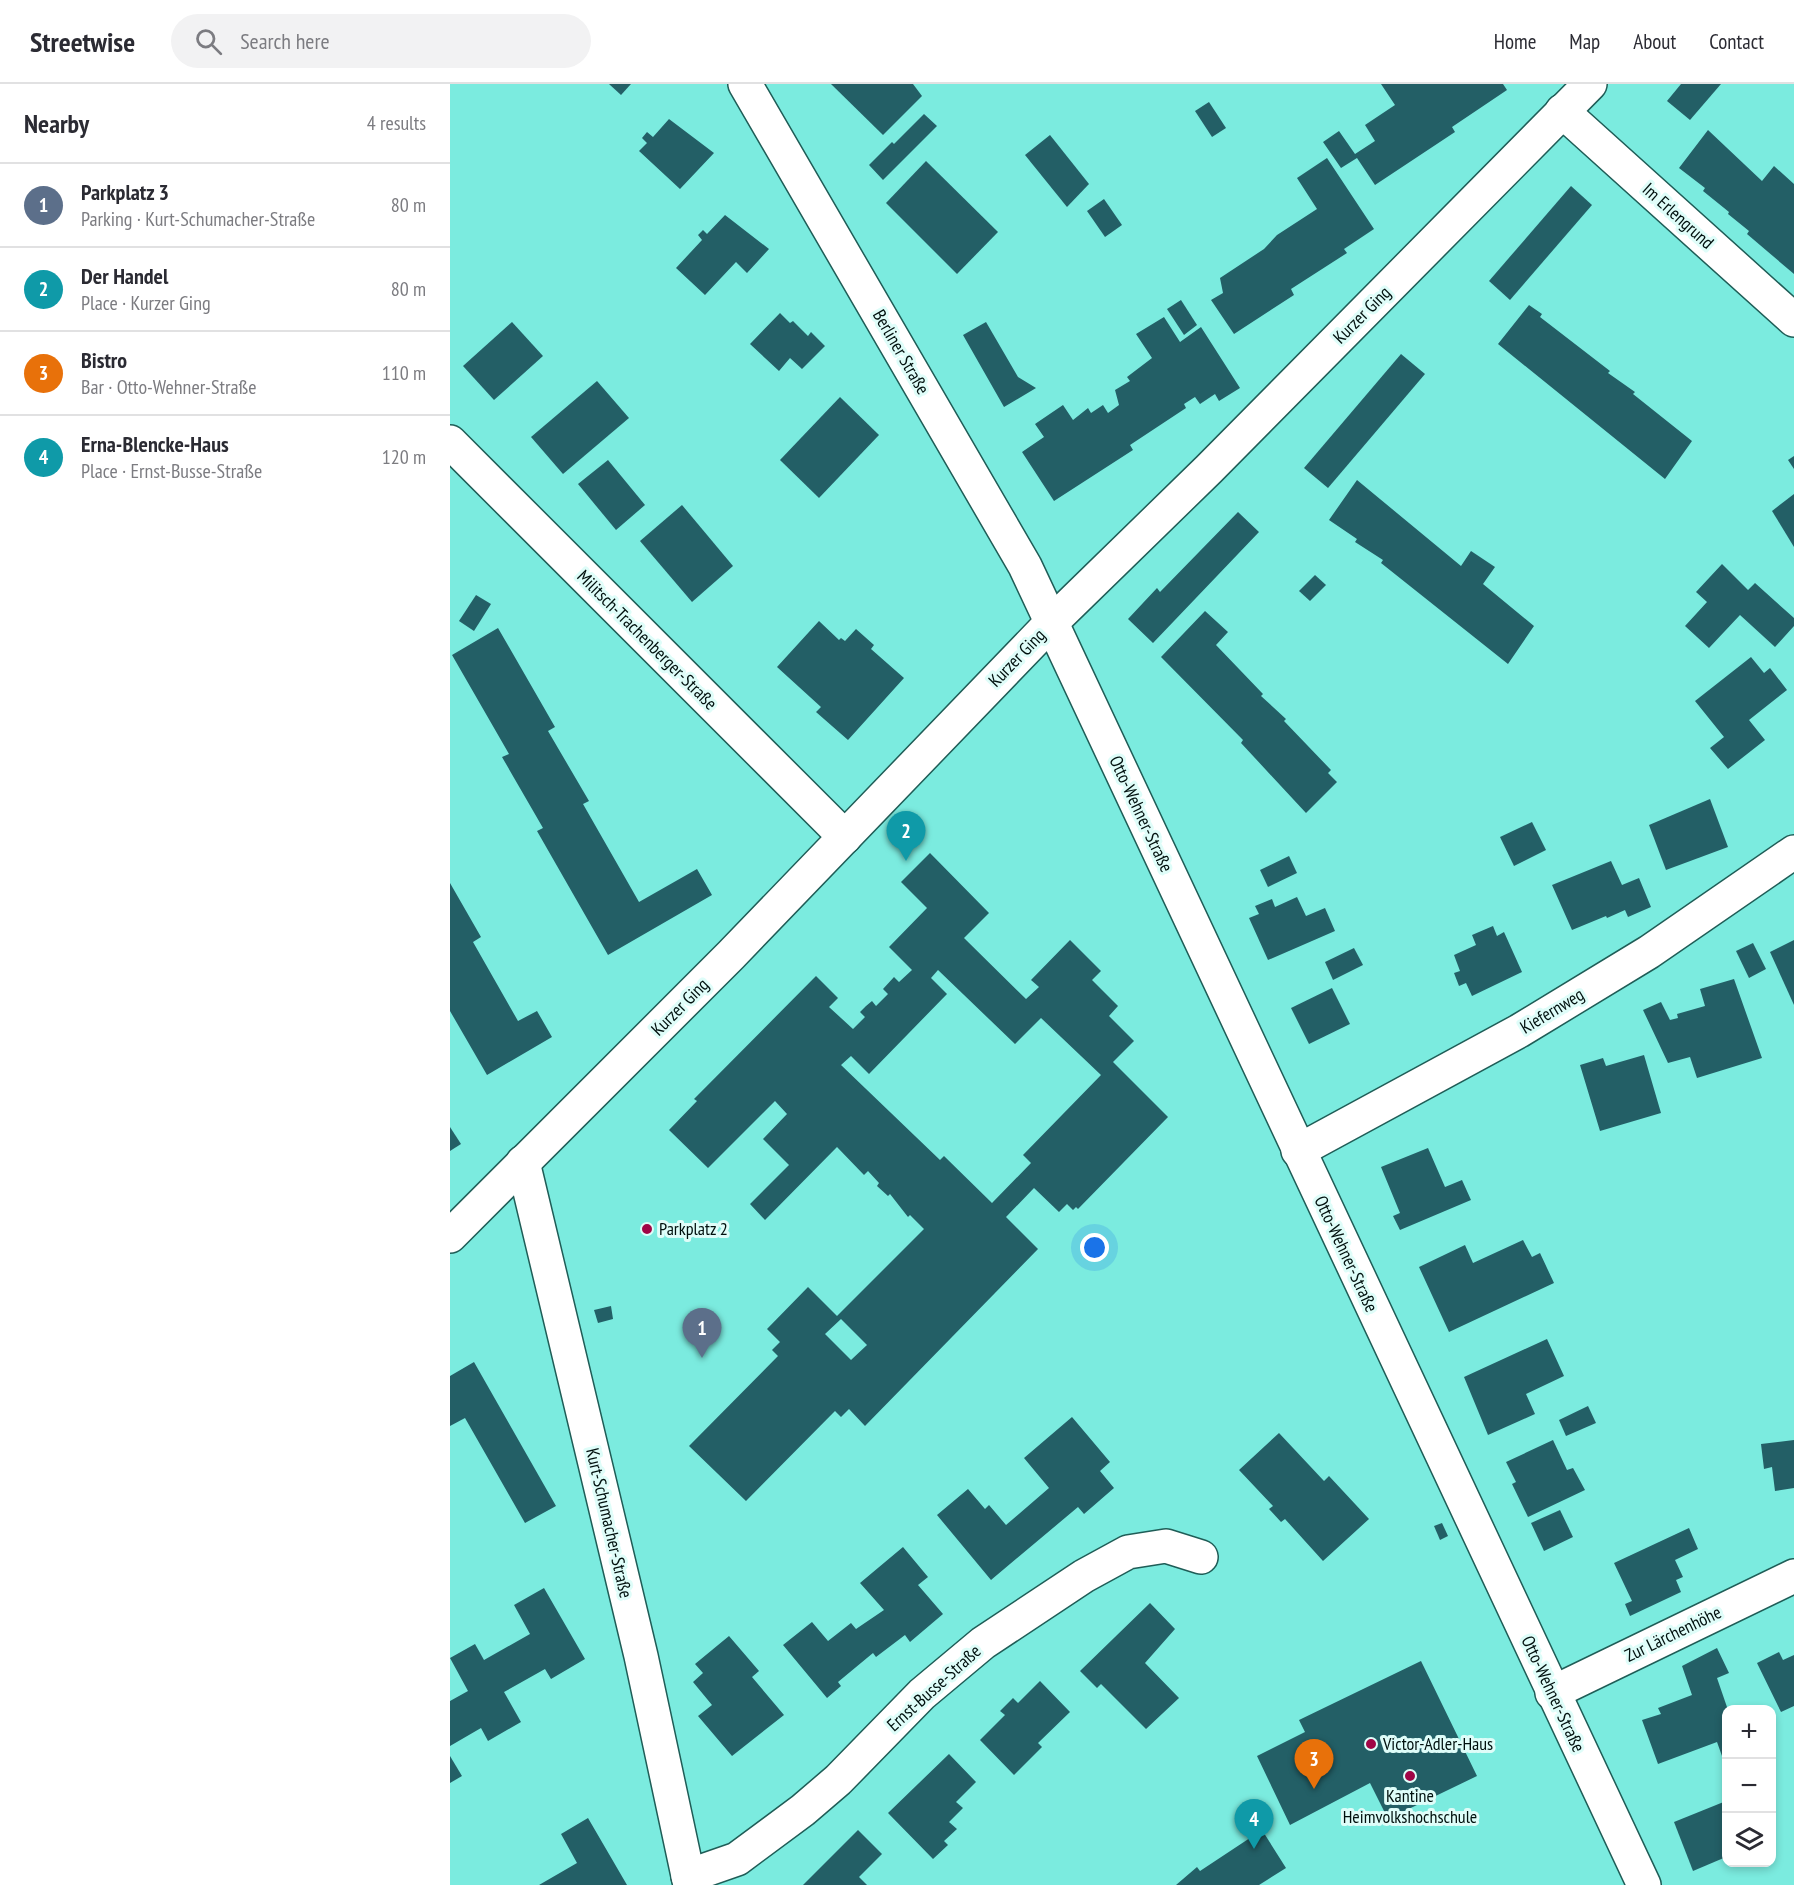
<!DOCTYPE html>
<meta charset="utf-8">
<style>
body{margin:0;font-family:"PT Sans Narrow",sans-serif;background:#f2f2f3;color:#2b2b33}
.controls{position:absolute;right:18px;bottom:18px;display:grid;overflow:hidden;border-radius:12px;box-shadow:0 3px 9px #0003}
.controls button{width:54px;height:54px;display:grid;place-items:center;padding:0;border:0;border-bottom:2px solid #e1e1e2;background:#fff;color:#2b2b33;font:30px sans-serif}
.you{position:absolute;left:645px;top:1164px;width:21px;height:21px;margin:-15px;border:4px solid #fff;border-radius:50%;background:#1a73e8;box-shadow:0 0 0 9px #1a73e833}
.badge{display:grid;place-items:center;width:39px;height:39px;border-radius:50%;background:#7c3aed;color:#fff;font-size:20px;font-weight:700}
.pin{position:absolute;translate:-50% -50px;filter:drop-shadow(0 2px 3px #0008)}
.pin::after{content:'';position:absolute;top:32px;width:21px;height:18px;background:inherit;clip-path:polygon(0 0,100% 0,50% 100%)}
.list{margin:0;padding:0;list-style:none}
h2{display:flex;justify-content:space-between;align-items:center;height:78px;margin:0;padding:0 24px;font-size:26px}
h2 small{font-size:20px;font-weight:400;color:#7c7c81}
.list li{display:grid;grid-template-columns:39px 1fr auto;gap:18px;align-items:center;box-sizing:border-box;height:84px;padding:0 24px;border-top:2px solid #e1e1e2}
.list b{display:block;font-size:22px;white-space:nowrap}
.list p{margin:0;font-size:20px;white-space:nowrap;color:#7c7c81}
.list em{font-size:20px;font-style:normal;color:#7c7c81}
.icon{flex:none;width:33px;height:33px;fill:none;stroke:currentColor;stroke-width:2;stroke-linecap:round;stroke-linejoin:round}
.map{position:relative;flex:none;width:1344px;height:1801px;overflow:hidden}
header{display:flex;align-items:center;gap:36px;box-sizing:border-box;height:84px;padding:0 30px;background:#fff;border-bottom:2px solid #e1e1e2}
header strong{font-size:28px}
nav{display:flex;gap:33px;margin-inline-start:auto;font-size:21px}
.search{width:420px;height:54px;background:#f2f2f3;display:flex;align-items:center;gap:15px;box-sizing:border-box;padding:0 21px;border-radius:33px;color:#7c7c81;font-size:22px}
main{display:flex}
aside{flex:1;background:#fff}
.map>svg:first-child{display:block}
.building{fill:#235f66;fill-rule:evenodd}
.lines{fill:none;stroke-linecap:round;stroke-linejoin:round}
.street-casing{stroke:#1f5d57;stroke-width:36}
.street{stroke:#fff;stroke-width:33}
.poi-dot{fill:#a00546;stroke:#dffdf9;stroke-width:2}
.labels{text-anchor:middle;stroke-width:6;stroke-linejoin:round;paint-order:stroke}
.street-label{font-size:18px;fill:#00100e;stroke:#dffdf9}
.poi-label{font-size:18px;fill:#00100e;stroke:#dffdf9;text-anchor:start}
</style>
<header>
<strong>Streetwise</strong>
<div class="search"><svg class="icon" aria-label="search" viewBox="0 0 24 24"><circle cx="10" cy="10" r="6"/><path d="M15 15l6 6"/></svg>Search here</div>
<nav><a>Home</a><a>Map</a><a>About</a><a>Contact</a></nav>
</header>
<main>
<aside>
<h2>Nearby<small>4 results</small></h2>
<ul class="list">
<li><span class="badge" style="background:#5c6f8a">1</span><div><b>Parkplatz 3</b><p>Parking · Kurt-Schumacher-Straße</p></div><em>80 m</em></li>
<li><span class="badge" style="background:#0f9aa8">2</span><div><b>Der Handel</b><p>Place · Kurzer Ging</p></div><em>80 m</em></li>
<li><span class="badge" style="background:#e8710a">3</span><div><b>Bistro</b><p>Bar · Otto-Wehner-Straße</p></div><em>110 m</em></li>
<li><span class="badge" style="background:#0f9aa8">4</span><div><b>Erna-Blencke-Haus</b><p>Place · Ernst-Busse-Straße</p></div><em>120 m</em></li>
</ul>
</aside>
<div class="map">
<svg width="1344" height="1801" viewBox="0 0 1344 1801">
<rect width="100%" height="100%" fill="#7bebdf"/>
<g class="building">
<path d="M159,0H181L171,11Z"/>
<path d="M381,0H463L472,12L433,51Z"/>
<path d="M931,0H1053L1057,6L1002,43L1005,48L925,101L907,74L891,84L873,58L889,47L905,70L925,57L915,41L945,21Z"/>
<path d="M1231,0H1271L1240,36L1217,17Z"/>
<path d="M759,18L776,44L762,53L745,27Z"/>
<path d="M474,30L487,42L433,96L419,81L442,58L444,60Z"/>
<path d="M219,35L264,69L230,105L189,67L197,59L192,54L197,48L203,53Z"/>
<path d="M1258,46L1312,97L1324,82L1344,100V190L1297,150L1299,147L1278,130L1279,128L1253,107L1255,104L1229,84Z"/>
<path d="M600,51L639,100L617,123L575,71Z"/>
<path d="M877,74L924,145L894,165L897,169L841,205L844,211L784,250L761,216L773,209L770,194L814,165L827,151L867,125L847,94Z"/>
<path d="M476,77L548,148L507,190L436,119Z"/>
<path d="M1121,102L1142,121L1060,216L1039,197Z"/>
<path d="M654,115L672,141L655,153L637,127Z"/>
<path d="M275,131L319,165L297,189L286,178L255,211L226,184L252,156L248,151L253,146L257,150Z"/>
<path d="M731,216L747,241L734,251L717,225Z"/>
<path d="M1079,221L1092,230L1090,233L1160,287L1158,289L1185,308L1183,310L1242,357L1215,395L1048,260Z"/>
<path d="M330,229L340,239L343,237L358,252L361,248L375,262L352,285L340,274L329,287L300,260Z"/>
<path d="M714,233L730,258L751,243L790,304L769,317L765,310L750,320L745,313L734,320L736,324L680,361L683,366L604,417L572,368L594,353L585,340L613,321L623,336L638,324L641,329L653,321L658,329L669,321L665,306L680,297L677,293L702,274L686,250Z"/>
<path d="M62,238L93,272L44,316L13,282Z"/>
<path d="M536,238L568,293L586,304L554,323L513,251Z"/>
<path d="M951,270L975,290L878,404L854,384Z"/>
<path d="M147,297L179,334L113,390L81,353Z"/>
<path d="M390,313L429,351L369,414L330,376Z"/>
<path d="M1344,372V385L1338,376Z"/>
<path d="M158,376L195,421L166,446L128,400Z"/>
<path d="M907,396L1011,482L1021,467L1045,483L1033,500L1084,542L1058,580L931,479L933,476L905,458L907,455L879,436Z"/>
<path d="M1344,410V463L1322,427Z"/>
<path d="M232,421L283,482L242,518L190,457Z"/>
<path d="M788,428L809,448L703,559L678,535L707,504L710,508Z"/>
<path d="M1272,480L1298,506L1305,499L1344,534V542L1325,563L1290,531L1259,564L1235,542L1257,518L1246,508Z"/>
<path d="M865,491L876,501L860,517L849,507Z"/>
<path d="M26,511L41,520L24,547L9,537Z"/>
<path d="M755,527L778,548L766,561L813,610L811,612L836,635L834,637L881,686L878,689L887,698L856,729L791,659L793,656L711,573Z"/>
<path d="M369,537L389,556L391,554L395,557L406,545L424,561L421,565L454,594L398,656L366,628L371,623L327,583Z"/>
<path d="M48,544L105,643L98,647L139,717L133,720L189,818L247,785L262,811L158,871L87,747L93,744L52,673L59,670L2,571Z"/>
<path d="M1301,573L1314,589L1320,584L1337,606L1299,636L1315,656L1278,685L1260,664L1274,653L1245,617Z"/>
<path d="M1260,715L1278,763L1216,786L1199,741Z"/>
<path d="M1082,738L1096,766L1064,782L1050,753Z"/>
<path d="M480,769L539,829L514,854L576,915L589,903L581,896L620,856L651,887L642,896L668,922L659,932L684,957L663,978L718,1033L628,1125L626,1123L623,1126L617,1120L609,1128L584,1104L556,1133L588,1165L415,1342L399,1325L391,1333L385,1327L296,1417L239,1362L328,1272L322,1266L330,1258L317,1245L358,1203L387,1232L474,1145L460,1131L458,1133L440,1110L438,1112L427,1102L429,1099L418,1087L414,1091L387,1063L315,1136L300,1120L339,1081L313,1055L337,1030L325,1017L258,1084L219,1046L247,1017L244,1015L366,892L388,914L379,923L403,945L415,933L410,928L416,922L422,917L426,922L438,910L433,905L444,893L449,898L462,886L439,863L477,824L451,798ZM488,886L565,960L591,934L651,991L573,1071L581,1079L542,1119L494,1072L490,1076L391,981L401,972L419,990L497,910L481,894ZM391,1235L417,1261L401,1276L375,1250Z"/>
<path d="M839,772L847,789L818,803L810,786Z"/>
<path d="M1161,777L1172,801L1189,794L1201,823L1178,833L1175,826L1157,834L1156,832L1122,846L1102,801Z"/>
<path d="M0,799L31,853L23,858L68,937L87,927L102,953L37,991L0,927Z"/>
<path d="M847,813L856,832L875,824L885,847L818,876L799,834L809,830L805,822L822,815L825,823Z"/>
<path d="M1043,842L1047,852L1054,848L1072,888L1022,912L1016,899L1009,902L1004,889L1010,887L1004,871L1026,861L1022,851Z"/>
<path d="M1344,856V921L1320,868Z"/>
<path d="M1303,859L1316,885L1299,894L1286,867Z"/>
<path d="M904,864L913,881L883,896L875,878Z"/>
<path d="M1284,895L1312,974L1247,994L1240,973L1218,979L1193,926L1211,918L1220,936L1228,934L1227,930L1255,922L1250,905Z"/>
<path d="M882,904L900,940L859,960L841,924Z"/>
<path d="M1194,971L1211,1029L1150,1047L1130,981L1153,974L1156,982Z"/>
<path d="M0,1043L11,1060L0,1067Z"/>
<path d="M978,1064L995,1103L1012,1096L1021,1116L950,1146L943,1132L950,1129L931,1083Z"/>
<path d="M1073,1156L1082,1173L1090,1169L1104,1199L999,1248L969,1183L1015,1161L1023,1179Z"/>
<path d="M161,1222L163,1235L148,1239L144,1226Z"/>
<path d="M1097,1255L1114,1292L1076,1310L1085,1330L1038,1351L1014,1293Z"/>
<path d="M24,1278L106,1422L75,1439L15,1334L0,1342V1292Z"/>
<path d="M1138,1322L1146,1339L1116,1352L1109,1336Z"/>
<path d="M622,1333L660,1378L650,1387L664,1404L634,1430L628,1423L541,1496L487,1431L518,1405L535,1425L539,1421L556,1441L599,1404L574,1374Z"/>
<path d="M829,1349L874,1397L879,1392L919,1435L873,1477L835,1435L831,1438L819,1425L823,1422L789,1386Z"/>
<path d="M1103,1356L1117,1386L1123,1384L1135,1406L1078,1433L1062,1400L1066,1398L1056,1378Z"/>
<path d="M1344,1356V1404L1325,1407L1322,1383L1314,1385L1311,1360Z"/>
<path d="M1110,1426L1123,1453L1094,1467L1081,1439Z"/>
<path d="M992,1439L998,1452L990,1456L984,1442Z"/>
<path d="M1239,1444L1248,1465L1225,1476L1233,1493L1226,1496L1231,1508L1180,1532L1175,1520L1182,1517L1164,1479Z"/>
<path d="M453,1463L478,1493L468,1501L493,1530L460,1558L455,1551L426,1573L423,1569L388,1598L391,1602L377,1614L333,1561L362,1538L378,1557L401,1539L406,1545L434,1526L410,1499Z"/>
<path d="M94,1504L135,1575L101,1595L95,1585L54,1608L71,1638L38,1657L31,1644L0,1662V1617L18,1607L0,1574L25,1560L34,1576L80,1550L64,1521Z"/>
<path d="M700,1519L725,1545L695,1579L729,1614L696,1645L651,1600L647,1604L630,1587Z"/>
<path d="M279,1552L309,1587L302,1593L334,1631L282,1672L248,1632L262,1621L243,1598L253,1589L245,1580Z"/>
<path d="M1267,1564L1279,1589L1267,1594L1278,1626L1276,1670L1272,1672L1267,1658L1208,1680L1192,1636L1211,1630L1208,1624L1242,1611L1232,1582Z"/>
<path d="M1329,1568L1333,1576L1344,1571V1622L1331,1628L1307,1579Z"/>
<path d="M971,1577L1027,1692L938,1735L920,1699L840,1741L807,1672L855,1648L849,1636Z"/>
<path d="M590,1597L620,1628L588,1659L592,1663L564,1691L530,1656L555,1631L550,1627L563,1614L568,1619Z"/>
<path d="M499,1670L526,1698L506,1718L513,1724L499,1738L507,1745L494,1757L498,1761L483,1775L438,1729Z"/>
<path d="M0,1672L12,1692L0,1699Z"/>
<path d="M1276,1717V1773L1243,1787L1224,1738Z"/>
<path d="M138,1734L177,1801H89L127,1779L111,1750Z"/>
<path d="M408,1746L432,1770L409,1793L417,1801H353Z"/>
<path d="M812,1746L836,1784L817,1796L809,1801H726L747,1783L750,1787Z"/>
</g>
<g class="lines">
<g class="street-casing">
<g id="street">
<path d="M295,0L575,482L1194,1801"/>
<path d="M1112,27L1344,236"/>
<path d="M0,358L395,753"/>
<path d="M848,1067L1069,947L1199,868L1344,768"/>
<path d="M73,1078L191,1572L240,1801"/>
<path d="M0,1152L281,871L601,539L759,385L1140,0"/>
<path d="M1102,1609L1344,1492"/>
<path d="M238,1792L287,1775L353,1726L388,1696L472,1610L533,1559L634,1492L678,1468L716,1462L751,1473"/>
</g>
</g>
<use href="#street" class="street"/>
</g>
<g class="poi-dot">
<circle cx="197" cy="1145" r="6"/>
<circle cx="921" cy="1660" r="6"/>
<circle cx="960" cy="1692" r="6"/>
</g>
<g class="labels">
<g class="street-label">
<text transform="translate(1228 132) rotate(42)" y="6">Im Erlengrund</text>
<text transform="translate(912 231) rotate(-45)" y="6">Kurzer Ging</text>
<text transform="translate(451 268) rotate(60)" y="6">Berliner Straße</text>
<text transform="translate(197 556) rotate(45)" y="6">Militsch-Trachenberger-Straße</text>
<text transform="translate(567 574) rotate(-46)" y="6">Kurzer Ging</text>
<text transform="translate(691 730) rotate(65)" y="6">Otto-Wehner-Straße</text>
<text transform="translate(230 923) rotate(-45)" y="6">Kurzer Ging</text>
<text transform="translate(1102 927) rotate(-31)" y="6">Kiefernweg</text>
<text transform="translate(896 1170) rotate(65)" y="6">Otto-Wehner-Straße</text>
<text transform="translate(159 1439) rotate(77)" y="6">Kurt-Schumacher-Straße</text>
<text transform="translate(1223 1550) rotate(-26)" y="6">Zur Lärchenhöhe</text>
<text transform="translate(484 1604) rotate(-42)" y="6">Ernst-Busse-Straße</text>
<text transform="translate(1103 1610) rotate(65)" y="6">Otto-Wehner-Straße</text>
</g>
<g class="poi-label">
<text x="209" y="1151">Parkplatz 2</text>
<text x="933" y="1666">Victor-Adler-Haus</text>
<text x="960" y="1718" text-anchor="middle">Kantine<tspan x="960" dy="21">Heimvolkshochschule</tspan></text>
</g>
</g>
</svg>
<div class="controls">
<button>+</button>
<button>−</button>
<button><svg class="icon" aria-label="layers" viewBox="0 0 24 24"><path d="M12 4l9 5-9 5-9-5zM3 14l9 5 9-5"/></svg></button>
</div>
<div class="you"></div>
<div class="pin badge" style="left:252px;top:1274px;background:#5c6f8a">1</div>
<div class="pin badge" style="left:456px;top:777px;background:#0f9aa8">2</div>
<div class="pin badge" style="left:864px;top:1705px;background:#e8710a">3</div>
<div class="pin badge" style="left:804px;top:1765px;background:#0f9aa8">4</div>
</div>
</main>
